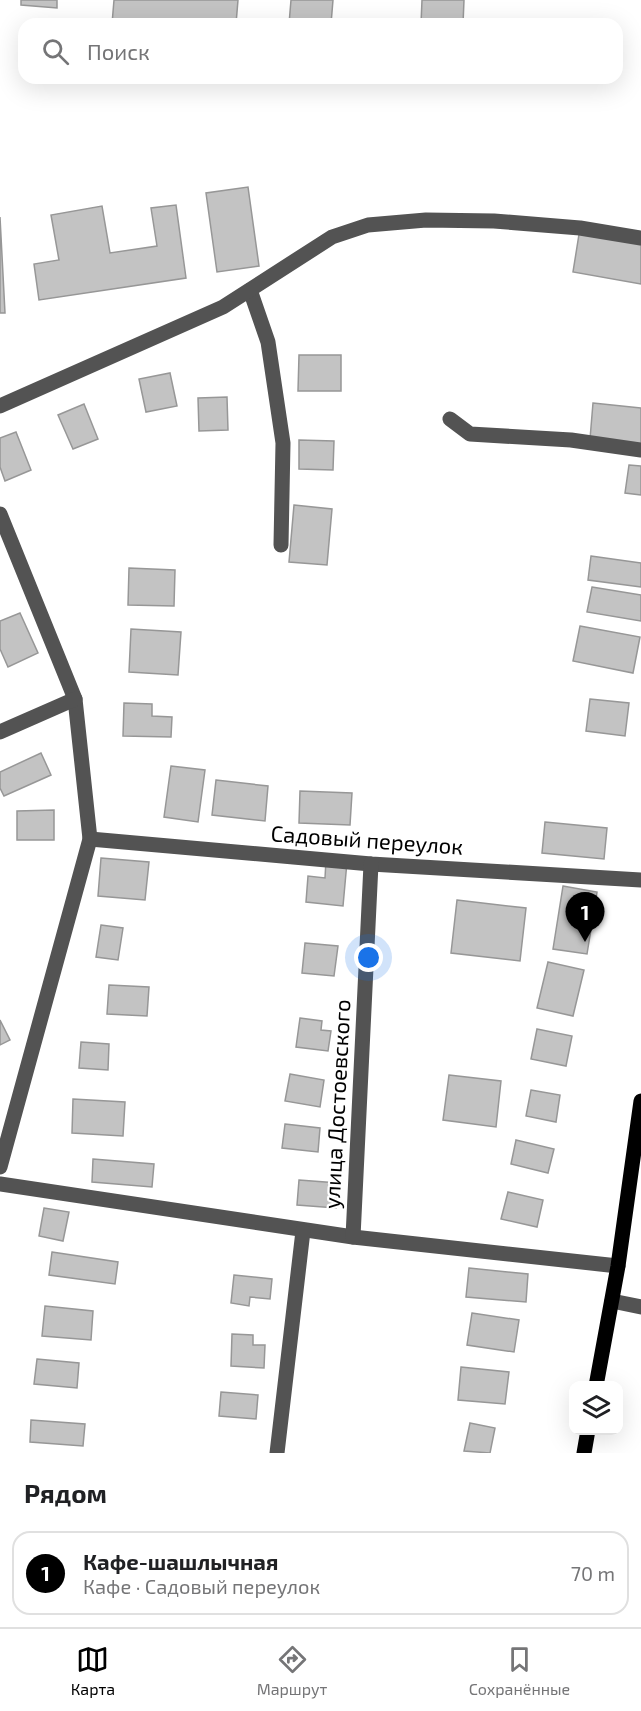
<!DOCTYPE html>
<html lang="ru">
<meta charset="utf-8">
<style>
body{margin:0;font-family:"Exo 2",sans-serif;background:#f6f6f6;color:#202124}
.controls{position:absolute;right:18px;bottom:18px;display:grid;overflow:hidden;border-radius:12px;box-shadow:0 6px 24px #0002}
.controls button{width:54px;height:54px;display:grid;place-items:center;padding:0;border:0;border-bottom:2px solid #e0e0e0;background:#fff;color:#202124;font:30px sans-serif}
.you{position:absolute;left:369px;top:958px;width:21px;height:21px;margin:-15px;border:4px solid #fff;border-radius:50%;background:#1a73e8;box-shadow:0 0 0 9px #1a73e833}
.badge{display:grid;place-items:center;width:39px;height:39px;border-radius:50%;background:#000;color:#fff;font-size:20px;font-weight:700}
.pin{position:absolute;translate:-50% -50px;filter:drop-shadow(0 2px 3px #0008)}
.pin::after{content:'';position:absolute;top:32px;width:21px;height:18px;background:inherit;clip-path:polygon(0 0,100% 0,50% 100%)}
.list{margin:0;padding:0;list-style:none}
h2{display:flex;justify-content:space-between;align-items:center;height:78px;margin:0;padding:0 24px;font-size:26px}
h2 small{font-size:20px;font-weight:400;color:#757577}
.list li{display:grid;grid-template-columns:39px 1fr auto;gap:18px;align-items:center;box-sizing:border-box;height:84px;margin:0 12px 12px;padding:0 12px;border:2px solid #e0e0e0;border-radius:18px}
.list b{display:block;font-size:22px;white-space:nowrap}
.list p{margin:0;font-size:20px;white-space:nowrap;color:#757577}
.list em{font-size:20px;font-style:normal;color:#757577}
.icon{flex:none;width:33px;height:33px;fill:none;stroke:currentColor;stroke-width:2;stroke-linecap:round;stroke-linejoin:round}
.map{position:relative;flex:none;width:641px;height:1453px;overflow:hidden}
.search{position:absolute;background:#fff;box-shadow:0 6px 24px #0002;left:18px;right:18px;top:18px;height:66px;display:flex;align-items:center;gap:15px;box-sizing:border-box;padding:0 21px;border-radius:18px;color:#757577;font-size:22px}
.sheet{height:174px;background:#fff}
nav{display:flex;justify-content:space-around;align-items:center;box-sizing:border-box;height:84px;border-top:2px solid #e0e0e0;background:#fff;font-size:16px;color:#757577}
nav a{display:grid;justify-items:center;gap:3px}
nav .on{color:#000}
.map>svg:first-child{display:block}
.building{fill:#c3c3c3;stroke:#979797;stroke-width:1.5}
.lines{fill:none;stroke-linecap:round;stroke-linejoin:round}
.minor{stroke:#535353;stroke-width:15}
.major{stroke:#000;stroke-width:15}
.labels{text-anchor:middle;stroke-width:4.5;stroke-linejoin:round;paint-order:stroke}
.street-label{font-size:22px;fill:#000;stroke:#fff}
</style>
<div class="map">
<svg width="641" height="1453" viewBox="0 0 641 1453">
<rect width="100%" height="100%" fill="#fff"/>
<g class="building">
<path d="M21,0H57V8L21,5Z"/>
<path d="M114,0H238L236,24H112Z"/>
<path d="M291,0H333L331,24H289Z"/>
<path d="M422,0H464L463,24H421Z"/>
<path d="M379,78H421L420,81Z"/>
<path d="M248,187L259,266L217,272L206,193Z"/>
<path d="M176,205L186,278L39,300L34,264L59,260L51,215L102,206L110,253L157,246L151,208Z"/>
<path d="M0,217L5,313H0Z"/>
<path d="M580,228L641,238V284L573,272Z"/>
<path d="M299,355H341V391H298Z"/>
<path d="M170,373L177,406L146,412L139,379Z"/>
<path d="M227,397L228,430L199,431L198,398Z"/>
<path d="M593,403L641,408V444L590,439Z"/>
<path d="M84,404L98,439L73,449L58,415Z"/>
<path d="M16,432L31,470L5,481L0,467V438Z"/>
<path d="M299,440L334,441L333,470L299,469Z"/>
<path d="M629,465L641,466V495L625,493Z"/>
<path d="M294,505L332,509L327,565L289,562Z"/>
<path d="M591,556L641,563V587L588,580Z"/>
<path d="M129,568L175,570L174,606L128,605Z"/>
<path d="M592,587L641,595V621L587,612Z"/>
<path d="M20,613L38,653L8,667L0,649V621Z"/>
<path d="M580,626L640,637L633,673L573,661Z"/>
<path d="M131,629L181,632L178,675L129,672Z"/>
<path d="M590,699L629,703L625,736L586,731Z"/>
<path d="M124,703L152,704V716L172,717L171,737L123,736Z"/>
<path d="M41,753L51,775L4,796L0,788V772Z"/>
<path d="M171,766L205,770L198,822L164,817Z"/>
<path d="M216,780L268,786L265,821L212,815Z"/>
<path d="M300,791L352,793L350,825L299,823Z"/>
<path d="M54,810V840H17V811Z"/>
<path d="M545,822L607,828L604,859L542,853Z"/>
<path d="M101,858L149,862L145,900L98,896Z"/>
<path d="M326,860L347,862L343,906L306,902L308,876L325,878Z"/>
<path d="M563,886L597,892L587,954L553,949Z"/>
<path d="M457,900L526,908L520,961L451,953Z"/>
<path d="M101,925L123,928L118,960L96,957Z"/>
<path d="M305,943L338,946L334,976L302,973Z"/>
<path d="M548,962L584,970L573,1016L537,1008Z"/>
<path d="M109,985L149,987L147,1016L107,1014Z"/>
<path d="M300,1018L322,1021L321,1030L331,1031L328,1051L296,1047Z"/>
<path d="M0,1020L10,1040L0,1045Z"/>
<path d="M537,1029L572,1036L566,1066L531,1059Z"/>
<path d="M81,1042L109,1044L108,1070L79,1068Z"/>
<path d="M290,1074L324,1080L320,1107L285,1101Z"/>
<path d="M449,1075L501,1081L496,1127L443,1120Z"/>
<path d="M531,1090L560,1095L556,1122L526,1116Z"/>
<path d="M73,1099L125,1102L123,1136L72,1133Z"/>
<path d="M285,1124L320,1128L318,1152L282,1148Z"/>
<path d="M516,1140L554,1149L548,1173L511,1164Z"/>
<path d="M93,1159L154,1164L152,1187L92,1182Z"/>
<path d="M299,1180L338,1183L336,1208L297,1205Z"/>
<path d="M508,1192L543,1200L537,1227L501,1219Z"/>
<path d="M44,1208L69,1212L63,1241L39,1236Z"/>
<path d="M52,1252L118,1262L115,1284L49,1275Z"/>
<path d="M469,1268L528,1274L526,1302L466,1297Z"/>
<path d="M234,1275L272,1279L270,1299L250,1297L249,1306L231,1303Z"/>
<path d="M45,1306L93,1311L91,1340L42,1336Z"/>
<path d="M472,1313L519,1320L514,1352L467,1345Z"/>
<path d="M232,1334L253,1335V1345H265L264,1368L231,1366Z"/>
<path d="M37,1359L79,1363L77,1388L34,1384Z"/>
<path d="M461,1367L509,1372L505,1404L458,1400Z"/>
<path d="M221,1392L258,1395L256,1419L219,1416Z"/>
<path d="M31,1420L85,1424L83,1446L30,1442Z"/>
<path d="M470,1423L495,1428L490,1453L464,1451Z"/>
</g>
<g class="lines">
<g class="minor">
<path d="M250,290L268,342L283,443L281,545"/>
<path d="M0,406L223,307L332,237L368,225L426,220L494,221L580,228L641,238"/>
<path d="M450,419L470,434L571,440L641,450"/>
<path d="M0,514L75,699L90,839L0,1167"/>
<path d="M0,732L75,699"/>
<path d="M90,839L371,864L641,880"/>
<path d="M0,1184L353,1237L618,1266"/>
<path d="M353,1237L371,864"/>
<path d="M612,1301L641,1307"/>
<path d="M277,1453L303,1231"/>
</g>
<g class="major">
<path d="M596,1386L618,1266L641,1101"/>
<path d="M584,1453L588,1430"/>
</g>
</g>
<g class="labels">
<g class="street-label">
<text transform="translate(367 840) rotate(4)" y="8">Садовый переулок</text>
<text transform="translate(337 1104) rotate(-87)" y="8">улица Достоевского</text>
</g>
</g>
</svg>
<div class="controls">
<button><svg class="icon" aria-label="layers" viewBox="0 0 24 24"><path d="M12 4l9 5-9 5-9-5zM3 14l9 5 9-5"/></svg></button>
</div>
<div class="you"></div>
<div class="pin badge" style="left:585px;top:942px">1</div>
<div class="search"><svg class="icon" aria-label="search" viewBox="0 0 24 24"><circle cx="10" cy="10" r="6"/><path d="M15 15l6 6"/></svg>Поиск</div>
</div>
<section class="sheet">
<h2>Рядом<small></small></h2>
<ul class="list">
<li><span class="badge">1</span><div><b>Кафе-шашлычная</b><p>Кафе · Садовый переулок</p></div><em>70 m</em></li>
</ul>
</section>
<nav>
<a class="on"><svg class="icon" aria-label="map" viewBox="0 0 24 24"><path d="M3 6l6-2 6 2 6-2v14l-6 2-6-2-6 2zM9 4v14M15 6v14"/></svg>Карта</a>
<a><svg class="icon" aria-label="directions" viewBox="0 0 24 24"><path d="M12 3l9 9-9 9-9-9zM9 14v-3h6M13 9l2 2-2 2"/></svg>Маршрут</a>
<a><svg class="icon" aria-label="saved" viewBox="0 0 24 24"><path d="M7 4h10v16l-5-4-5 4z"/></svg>Сохранённые</a>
</nav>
